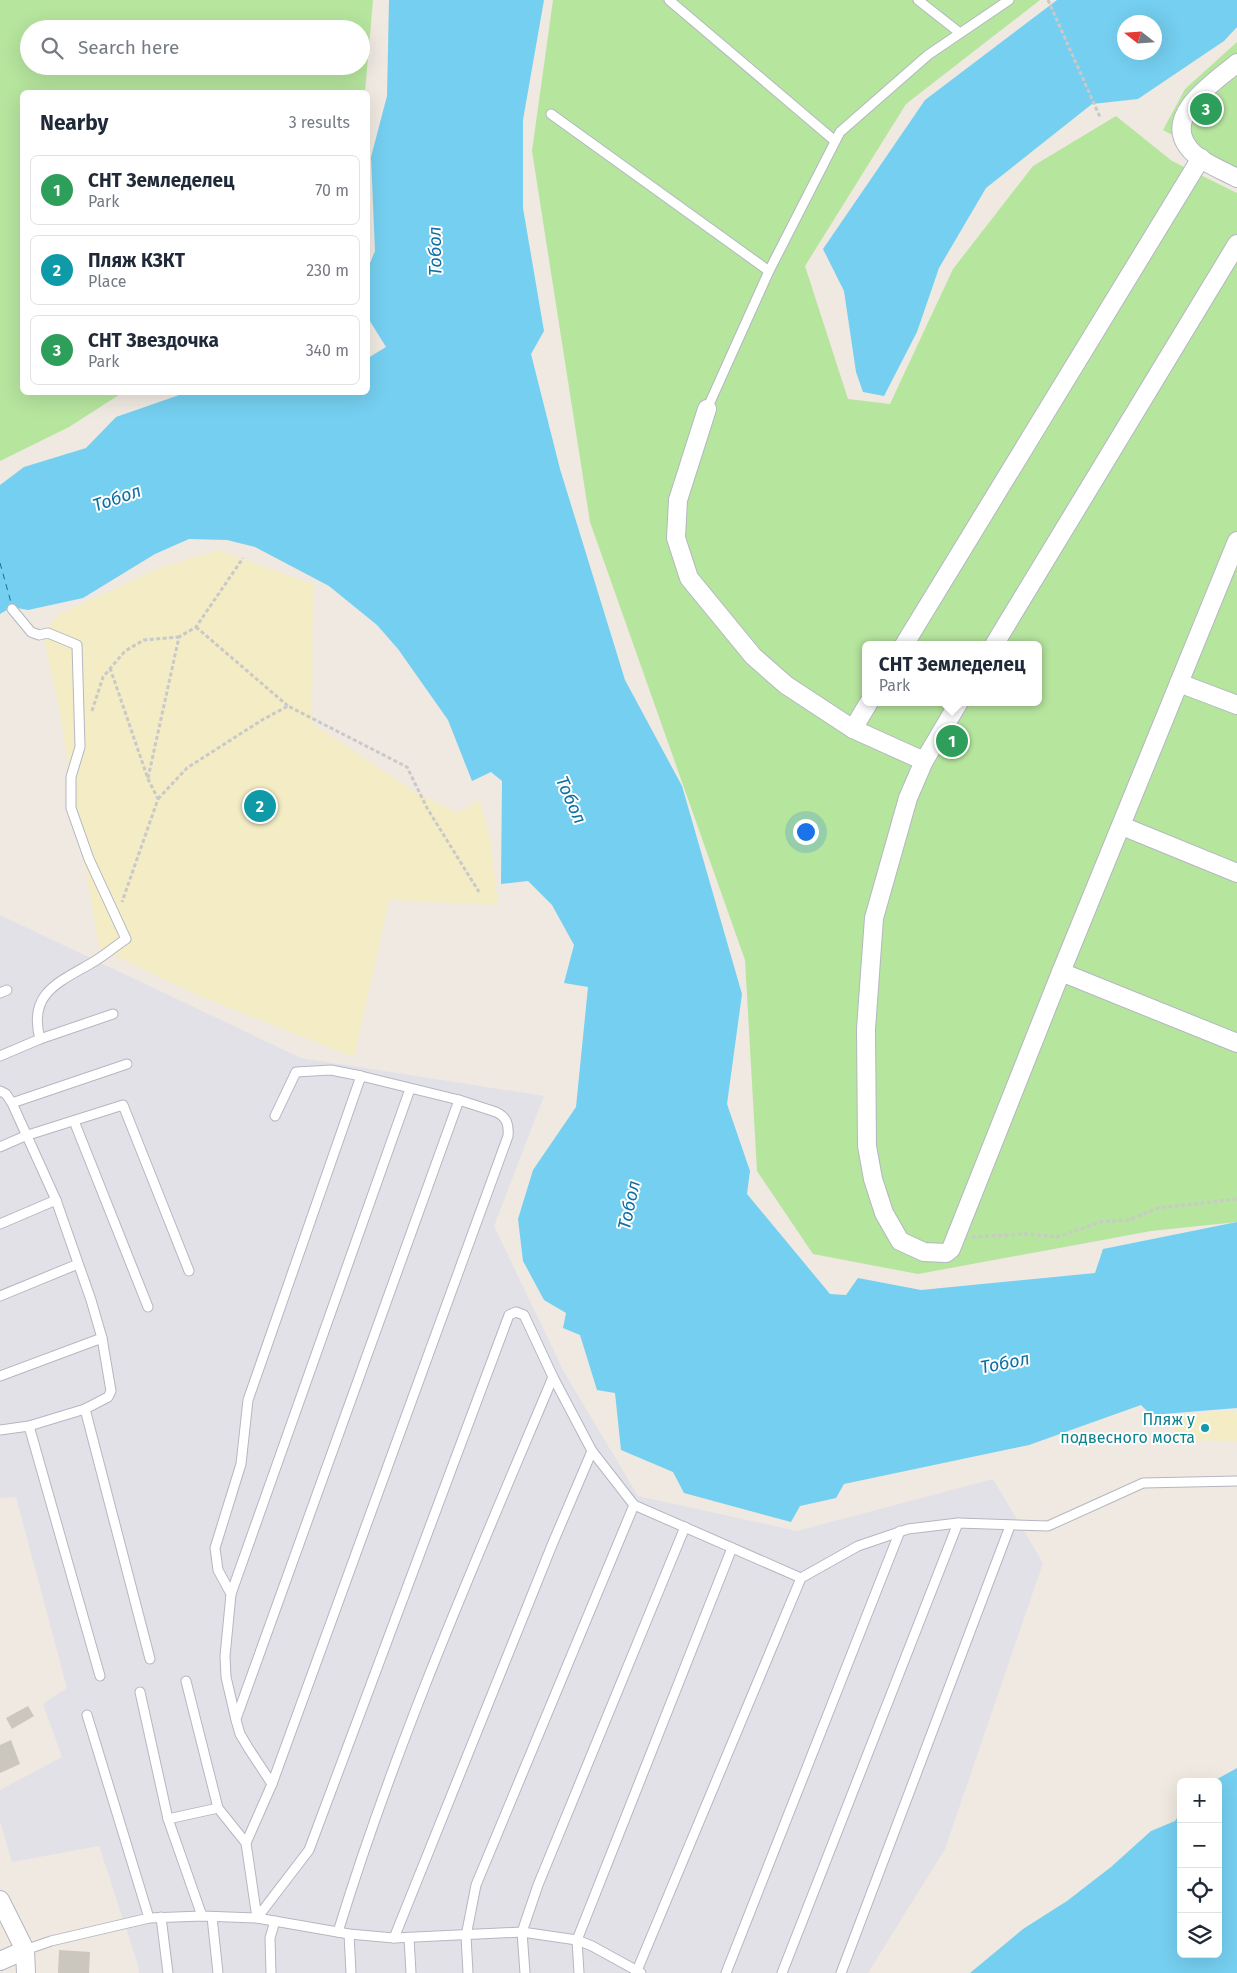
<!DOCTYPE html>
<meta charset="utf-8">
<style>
body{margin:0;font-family:"Fira Sans",sans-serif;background:#f6f6f7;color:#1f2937}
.controls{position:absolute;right:15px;bottom:15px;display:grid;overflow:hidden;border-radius:8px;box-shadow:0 5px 20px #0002}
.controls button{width:45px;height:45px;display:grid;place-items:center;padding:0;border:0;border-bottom:1px solid #e0e1e3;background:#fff;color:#1f2937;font:25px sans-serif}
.compass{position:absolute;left:1117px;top:15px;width:45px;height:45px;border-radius:50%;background:#fff;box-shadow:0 5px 20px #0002;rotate:287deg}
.you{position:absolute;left:805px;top:831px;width:18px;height:18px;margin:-12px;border:4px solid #fff;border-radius:50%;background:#1a73e8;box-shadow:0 0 0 8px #1a73e833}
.badge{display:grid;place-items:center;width:32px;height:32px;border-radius:50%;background:#4264fb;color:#fff;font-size:16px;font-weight:700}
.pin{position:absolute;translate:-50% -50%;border:2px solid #fff;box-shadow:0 1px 5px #0006}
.popup{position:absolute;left:862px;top:641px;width:180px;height:65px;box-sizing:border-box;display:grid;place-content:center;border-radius:8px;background:#fff;filter:drop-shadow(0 1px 4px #0005);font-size:16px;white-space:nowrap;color:#747a83}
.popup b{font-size:19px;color:#1f2937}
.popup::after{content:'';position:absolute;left:50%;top:100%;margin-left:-10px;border:10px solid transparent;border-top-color:#fff}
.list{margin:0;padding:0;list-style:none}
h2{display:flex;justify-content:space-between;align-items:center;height:65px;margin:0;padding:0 20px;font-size:21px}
h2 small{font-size:16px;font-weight:400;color:#747a83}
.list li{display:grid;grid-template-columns:32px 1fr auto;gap:15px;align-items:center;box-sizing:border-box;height:70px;margin:0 10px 10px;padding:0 10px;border:1px solid #e0e1e3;border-radius:8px}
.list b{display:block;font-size:19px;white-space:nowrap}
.list p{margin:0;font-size:16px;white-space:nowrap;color:#747a83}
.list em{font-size:16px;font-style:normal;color:#747a83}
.icon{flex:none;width:28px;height:28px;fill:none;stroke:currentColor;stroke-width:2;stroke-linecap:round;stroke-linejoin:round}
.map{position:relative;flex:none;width:1237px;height:1973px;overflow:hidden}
.search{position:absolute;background:#fff;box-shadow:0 5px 20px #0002;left:20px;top:20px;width:350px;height:55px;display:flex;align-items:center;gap:12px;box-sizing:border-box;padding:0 18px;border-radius:28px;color:#747a83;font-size:19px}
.panel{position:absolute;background:#fff;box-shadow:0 5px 20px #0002;left:20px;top:90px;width:350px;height:305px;border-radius:8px}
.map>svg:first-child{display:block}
.industrial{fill:#e3e1e8}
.green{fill:#b6e59e;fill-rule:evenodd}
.sand{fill:#f3ecc5}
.water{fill:#75cff0;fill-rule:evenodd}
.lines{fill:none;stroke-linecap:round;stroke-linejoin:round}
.ferry{stroke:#0d6fa3;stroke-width:1;stroke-dasharray:6 5;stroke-linecap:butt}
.building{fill:#cbc7bf}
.lane-casing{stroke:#b4b7c1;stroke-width:11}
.street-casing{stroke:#b4b7c1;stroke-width:20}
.path{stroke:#c9c9c9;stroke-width:3;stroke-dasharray:4 2.5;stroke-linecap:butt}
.lane{stroke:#fff;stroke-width:9}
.street{stroke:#fff;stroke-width:18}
.culture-dot{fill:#0f9aa8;stroke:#fff;stroke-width:2}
.labels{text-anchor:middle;stroke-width:4;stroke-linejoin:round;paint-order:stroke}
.culture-label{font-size:16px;fill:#0d838f;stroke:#fff;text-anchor:end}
.water-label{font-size:18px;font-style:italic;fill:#0d6fa3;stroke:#fff}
</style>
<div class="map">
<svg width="1237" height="1973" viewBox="0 0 1237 1973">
<rect width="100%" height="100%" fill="#efe9e1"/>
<path class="industrial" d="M0,915L301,1058L544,1096L494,1226L564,1372L638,1496L797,1531L993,1479L1043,1563L945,1849L868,1973H139L137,1962L99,1846L12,1862L0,1821V1790L62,1757L43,1704L67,1688L16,1497L0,1498Z"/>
<g class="green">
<path d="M0,0H373L365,92H22V392L122,393L69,427L0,461ZM29,29H361V66H29Z"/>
<path d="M553,0H1040L906,104L805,266L848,399L890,404L953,269L1033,166L1116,116L1172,161L1237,193V1222L1151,1231L918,1274L813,1254L757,1171L745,960L590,522L532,151ZM866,645H1038V702H866Z"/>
<path d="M1237,42V169L1163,130L1185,89Z"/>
</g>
<g class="sand">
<path d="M218,550L313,584L312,723L415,792L457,813L480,800L491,843L498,905L389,900L354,1057L202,997L99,948L59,708L43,634L58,615L157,569Z"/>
<path d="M1214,1412H1237V1441L1175,1440L1172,1416Z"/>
</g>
<g class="water">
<path d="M389,0H544L523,120V208L544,331L531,354L560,469L625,680L682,786L742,994L727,1104L750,1171L747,1194L830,1294L846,1295L858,1278L921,1290L1095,1273L1103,1249L1237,1222V1408L1151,1415L1141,1405L1029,1445L844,1484L836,1498L800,1506L791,1522L684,1493L673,1472L621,1450L615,1393L597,1390L580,1335L563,1328L566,1313L544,1300L523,1261L518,1219L533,1170L576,1107L588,987L564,983L574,945L552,905L528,881L501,884L502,781L491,772L472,781L448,720L398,649L377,625L329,586L255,547L227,540L189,539L155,554L83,598L28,610L12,607L0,614V485L24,467L86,448L116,417L185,393L368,392V358L386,347L368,318V268L375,251L371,157L387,96Z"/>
<path d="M1057,0H1237V27L1224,41L1138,99L1092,104L986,188L939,268L917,332L884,396L863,392L856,372L844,291L823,249L925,100ZM1124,22H1154V52H1124Z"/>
<path d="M1237,1768V1973H970L1023,1929L1067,1901L1111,1867L1151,1831L1175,1821L1181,1811V1954H1218V1782H1212Z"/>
</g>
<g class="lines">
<path class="ferry" d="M0,563L12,606"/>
</g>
<g class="building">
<path d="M28,1706L34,1716L12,1729L6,1718Z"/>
<path d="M11,1740L20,1764L0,1773V1745Z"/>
<path d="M59,1950L90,1952L89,1973H58Z"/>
</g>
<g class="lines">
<g class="lane-casing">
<g id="lane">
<path d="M669,0L835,141"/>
<path d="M918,0L960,33"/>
<path d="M551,114L769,271"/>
<path d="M707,409L769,271L840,132L928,55L1009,0"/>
<path d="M12,609L31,632L39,635L48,633L77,645L80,747L71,777V808L89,859L126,939C114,947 103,957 90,964C57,983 28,994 40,1039"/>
<path d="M0,993L7,990"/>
<path d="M0,1056L40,1039L113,1014"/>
<path d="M0,1091L6,1094L12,1103L56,1200L91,1300L102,1338L111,1391L108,1397L85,1409"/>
<path d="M12,1103L127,1064"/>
<path d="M74,1121L148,1307"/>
<path d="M0,1147L25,1136L123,1105L189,1271"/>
<path d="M0,1224L56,1200"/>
<path d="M0,1296L78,1264"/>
<path d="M0,1376L102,1338"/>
<path d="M29,1426L85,1409L150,1659"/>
<path d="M0,1430L29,1426L100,1676"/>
<path d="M231,1594L410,1089"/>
<path d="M186,1681L218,1808L246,1843L257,1918L309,1850L509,1315L516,1312L524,1315L553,1377L592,1451L634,1505L801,1578L858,1546L908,1529L958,1523L1048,1526L1143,1483L1237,1481"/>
<path d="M140,1692L168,1819L202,1916"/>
<path d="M87,1715L149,1918"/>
<path d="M236,1719L459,1100"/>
<path d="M272,1784L249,1749L240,1734L236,1720L226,1677L225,1656L231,1594L218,1570L215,1548L241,1464L248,1400L361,1076"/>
<path d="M168,1819L218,1808"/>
<path d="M246,1843L272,1784L508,1136C509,1125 507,1117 496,1112L459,1100L361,1076L331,1070L296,1072L275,1116"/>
<path d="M161,1917L168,1973"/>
<path d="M212,1917L218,1973"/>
<path d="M338,1932C396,1742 476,1560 553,1377"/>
<path d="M349,1934L351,1973"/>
<path d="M394,1938L552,1545L592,1451"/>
<path d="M409,1938L411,1973"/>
<path d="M25,1950L51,1941L149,1918L202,1916L257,1918L349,1934L394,1938L522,1932L577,1940L592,1946L641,1973"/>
<path d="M271,1973L270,1938L275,1921"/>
<path d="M468,1973L466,1936L476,1885L634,1505"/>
<path d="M525,1973L522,1932L538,1885L685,1527"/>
<path d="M579,1973L577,1940L732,1548"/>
<path d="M636,1973L801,1578"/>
<path d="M726,1973L900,1531"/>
<path d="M782,1973L958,1523"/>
<path d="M841,1973L1010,1526"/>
</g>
</g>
<g class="street-casing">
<g id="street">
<path d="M1237,63C1216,81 1163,114 1188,147C1198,161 1222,170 1237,178"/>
<path d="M707,409L678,500L676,538L689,578L753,656L786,685L853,729L924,761"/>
<path d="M904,645L1201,158"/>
<path d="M994,645L1237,244"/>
<path d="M1179,683L1237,705"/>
<path d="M959,702L924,761L908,798L874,918L866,1029L867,1146L873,1179L884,1213L900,1241L924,1252L946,1253L951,1249L1061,972L1237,541"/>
<path d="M853,729L869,702"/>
<path d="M1122,826L1237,873"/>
<path d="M1061,972L1237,1043"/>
<path d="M0,1900L25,1950L26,1973"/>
<path d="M0,1961L25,1950"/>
</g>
</g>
<g class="path">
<path d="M1048,0L1100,117"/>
<path d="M196,627L288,706"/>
<path d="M110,668L148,779L158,799L122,902"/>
<path d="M92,711L103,677L125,651L144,640L179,637"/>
<path d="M148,778L179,637L196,627L243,558"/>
<path d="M158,799L187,768L262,720L288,706L407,767L427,808L479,892"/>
<path d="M972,1237L1027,1234L1058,1237L1100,1222L1129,1220L1158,1208L1237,1199"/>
</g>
<use href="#lane" class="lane"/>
<use href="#street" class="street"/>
</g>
<circle class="culture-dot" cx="1205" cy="1428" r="5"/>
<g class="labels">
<g class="culture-label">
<text x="1195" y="1425">Пляж у<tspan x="1195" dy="18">подвесного моста</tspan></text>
</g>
<g class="water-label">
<text transform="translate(435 251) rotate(-91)" y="6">Тобол</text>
<text transform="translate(117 498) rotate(-19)" y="6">Тобол</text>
<text transform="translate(571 800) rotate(66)" y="6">Тобол</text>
<text transform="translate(629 1205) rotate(-78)" y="6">Тобол</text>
<text transform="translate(1005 1363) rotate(-11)" y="6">Тобол</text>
</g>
</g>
</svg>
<div class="controls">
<button>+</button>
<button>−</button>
<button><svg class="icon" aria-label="locate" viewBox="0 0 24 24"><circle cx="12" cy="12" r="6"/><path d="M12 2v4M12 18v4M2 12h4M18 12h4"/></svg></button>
<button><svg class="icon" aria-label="layers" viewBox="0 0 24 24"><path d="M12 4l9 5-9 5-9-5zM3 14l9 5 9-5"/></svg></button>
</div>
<svg class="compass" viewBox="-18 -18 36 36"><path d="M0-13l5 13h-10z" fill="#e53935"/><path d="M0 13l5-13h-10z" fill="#747a83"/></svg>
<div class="you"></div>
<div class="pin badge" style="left:952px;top:741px;background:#2e9e5b">1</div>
<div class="popup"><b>СНТ Земледелец</b>Park</div>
<div class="pin badge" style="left:260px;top:806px;background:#0f9aa8">2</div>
<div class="pin badge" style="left:1206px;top:109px;background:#2e9e5b">3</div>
<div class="search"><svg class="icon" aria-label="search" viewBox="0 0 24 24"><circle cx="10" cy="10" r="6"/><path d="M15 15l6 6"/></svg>Search here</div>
<section class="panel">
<h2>Nearby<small>3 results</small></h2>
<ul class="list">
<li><span class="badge" style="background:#2e9e5b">1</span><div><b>СНТ Земледелец</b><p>Park</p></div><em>70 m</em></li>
<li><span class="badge" style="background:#0f9aa8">2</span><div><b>Пляж КЗКТ</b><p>Place</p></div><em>230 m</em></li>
<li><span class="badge" style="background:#2e9e5b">3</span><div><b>СНТ Звездочка</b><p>Park</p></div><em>340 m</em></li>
</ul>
</section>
</div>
